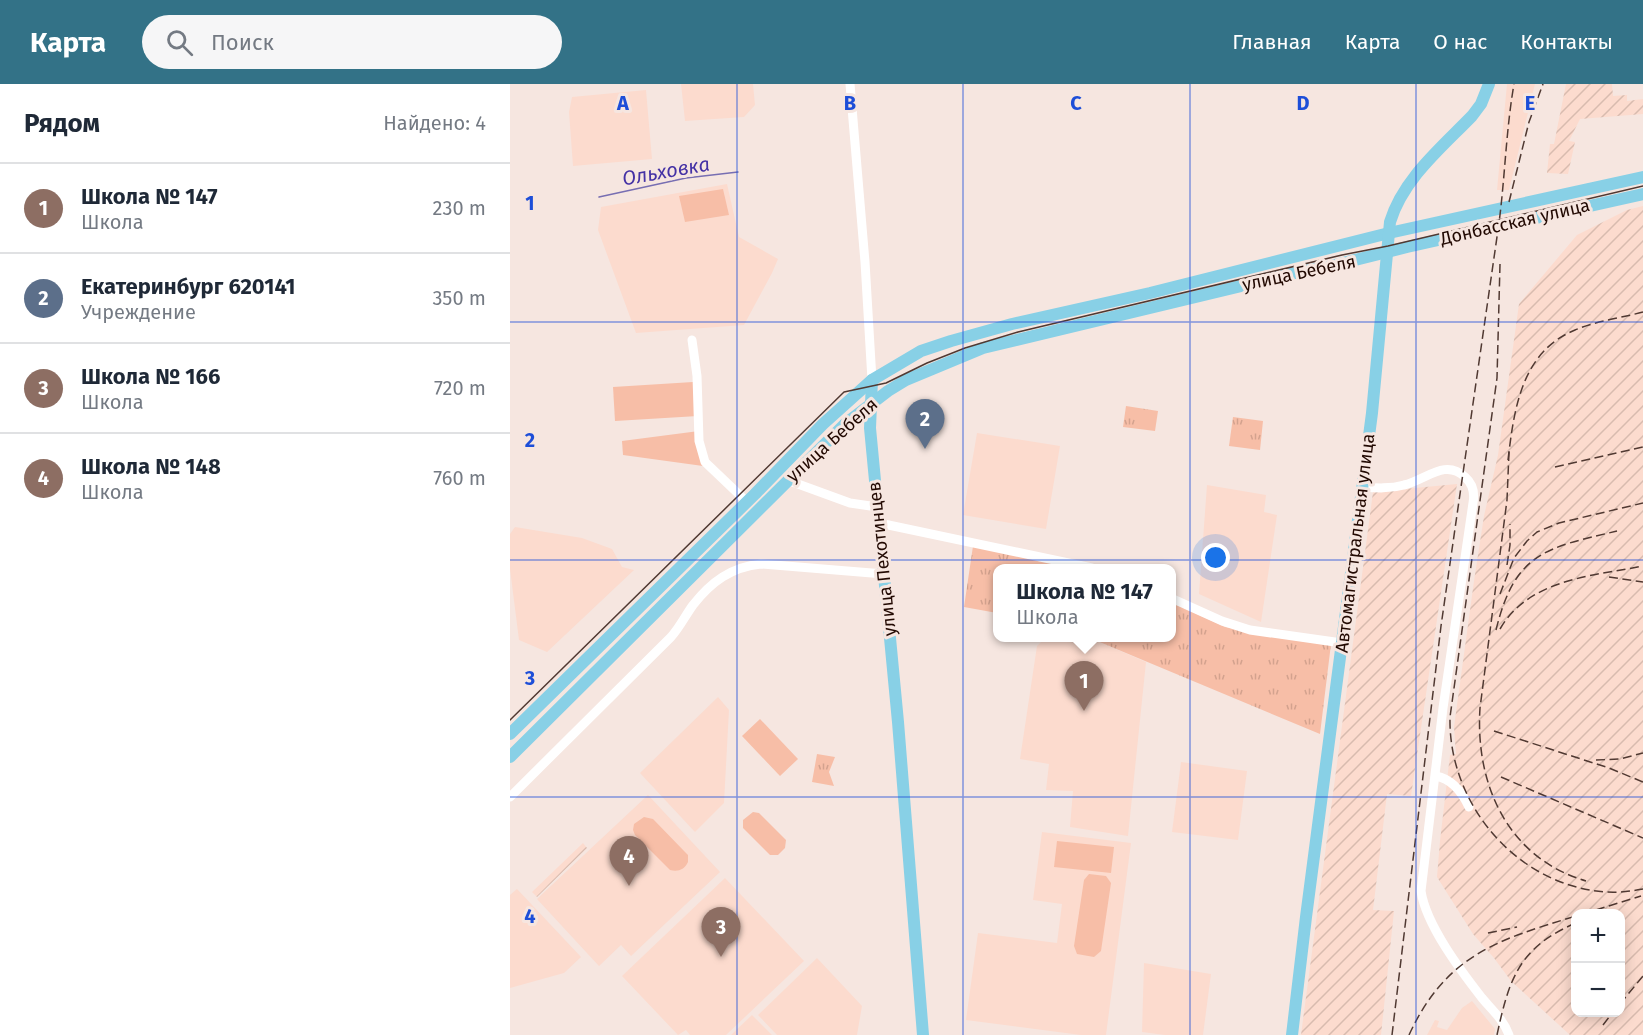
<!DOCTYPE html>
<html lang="ru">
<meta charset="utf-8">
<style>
body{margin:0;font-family:"Fira Sans",sans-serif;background:#f6f6f7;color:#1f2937}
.controls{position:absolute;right:18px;bottom:18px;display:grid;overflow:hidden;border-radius:12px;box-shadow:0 3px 15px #0003}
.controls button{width:54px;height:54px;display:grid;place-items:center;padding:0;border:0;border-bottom:2px solid #e0e1e3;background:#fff;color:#1f2937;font:30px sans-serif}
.you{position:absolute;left:706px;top:474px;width:21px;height:21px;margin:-15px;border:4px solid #fff;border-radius:50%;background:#1a73e8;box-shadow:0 0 0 9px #1a73e833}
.badge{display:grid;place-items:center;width:39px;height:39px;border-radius:50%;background:#337287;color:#fff;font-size:20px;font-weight:700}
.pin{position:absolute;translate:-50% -50px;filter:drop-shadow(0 2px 3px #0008)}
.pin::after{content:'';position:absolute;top:32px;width:21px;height:18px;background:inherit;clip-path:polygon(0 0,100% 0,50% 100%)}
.popup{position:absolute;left:483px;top:480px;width:183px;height:78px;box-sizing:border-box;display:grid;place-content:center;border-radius:12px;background:#fff;filter:drop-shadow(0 2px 4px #0005);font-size:20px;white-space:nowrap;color:#747a83}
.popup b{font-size:22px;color:#1f2937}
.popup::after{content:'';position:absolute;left:50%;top:100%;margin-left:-12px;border:12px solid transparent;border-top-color:#fff}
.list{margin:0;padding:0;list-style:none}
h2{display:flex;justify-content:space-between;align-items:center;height:78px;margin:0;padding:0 24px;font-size:26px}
h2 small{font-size:20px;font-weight:400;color:#747a83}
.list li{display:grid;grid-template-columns:39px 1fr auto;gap:18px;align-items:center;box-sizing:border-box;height:90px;padding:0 24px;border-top:2px solid #e0e1e3}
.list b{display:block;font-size:22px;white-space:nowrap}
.list p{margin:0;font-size:20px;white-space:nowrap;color:#747a83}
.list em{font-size:20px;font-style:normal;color:#747a83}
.icon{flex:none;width:33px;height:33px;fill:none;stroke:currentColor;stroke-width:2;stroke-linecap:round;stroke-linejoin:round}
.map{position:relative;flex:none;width:1133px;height:951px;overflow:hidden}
header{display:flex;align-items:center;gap:36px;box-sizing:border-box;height:84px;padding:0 30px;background:#337287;color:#fff}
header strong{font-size:28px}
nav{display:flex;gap:33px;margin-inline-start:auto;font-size:21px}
.search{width:420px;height:54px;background:#f6f6f7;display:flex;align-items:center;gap:15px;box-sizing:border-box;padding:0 21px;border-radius:33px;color:#747a83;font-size:22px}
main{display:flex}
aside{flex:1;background:#fff}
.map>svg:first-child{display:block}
.built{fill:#fcdbce}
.industrial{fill:url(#industrial-furrows);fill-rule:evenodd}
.green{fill:#f7bea7}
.park{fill:url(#park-tufts)}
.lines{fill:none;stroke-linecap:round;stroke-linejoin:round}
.stream{stroke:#776eb2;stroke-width:1.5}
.minor{stroke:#fff;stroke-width:9}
.major{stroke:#88d0e6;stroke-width:12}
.tram{stroke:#503932;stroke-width:1.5}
.rail{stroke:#503932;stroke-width:1.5;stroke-dasharray:9 4.5;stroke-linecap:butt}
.grid{fill:none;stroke:#1d4ed8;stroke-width:1.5;stroke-opacity:0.55}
.labels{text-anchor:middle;stroke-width:6;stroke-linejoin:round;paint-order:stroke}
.street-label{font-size:18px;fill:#220902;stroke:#f6e6e0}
.water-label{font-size:20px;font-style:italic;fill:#4532a5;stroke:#f6e6e0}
.grid-label{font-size:20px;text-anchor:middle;font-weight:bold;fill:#1d4ed8;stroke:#f6e6e0;stroke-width:6;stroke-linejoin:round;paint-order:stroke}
</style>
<header>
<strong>Карта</strong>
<div class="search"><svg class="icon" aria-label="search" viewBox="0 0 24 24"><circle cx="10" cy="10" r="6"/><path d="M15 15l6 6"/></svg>Поиск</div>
<nav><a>Главная</a><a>Карта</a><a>О нас</a><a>Контакты</a></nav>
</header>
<main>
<aside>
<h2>Рядом<small>Найдено: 4</small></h2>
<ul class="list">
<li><span class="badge" style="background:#8d6e63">1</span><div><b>Школа № 147</b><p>Школа</p></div><em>230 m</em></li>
<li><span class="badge" style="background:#5c6f8a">2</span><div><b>Екатеринбург 620141</b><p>Учреждение</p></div><em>350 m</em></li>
<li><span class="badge" style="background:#8d6e63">3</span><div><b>Школа № 166</b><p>Школа</p></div><em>720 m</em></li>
<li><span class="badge" style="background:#8d6e63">4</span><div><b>Школа № 148</b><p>Школа</p></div><em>760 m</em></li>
</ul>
</aside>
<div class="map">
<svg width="1133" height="951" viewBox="0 0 1133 951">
<defs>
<pattern id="industrial-furrows" width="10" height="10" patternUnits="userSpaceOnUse" patternTransform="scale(1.5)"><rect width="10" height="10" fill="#fcdbce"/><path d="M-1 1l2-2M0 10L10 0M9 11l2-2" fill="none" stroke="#d8bbaf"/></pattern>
<pattern id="park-tufts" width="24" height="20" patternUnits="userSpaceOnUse" patternTransform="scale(1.5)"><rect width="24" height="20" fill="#f7bea7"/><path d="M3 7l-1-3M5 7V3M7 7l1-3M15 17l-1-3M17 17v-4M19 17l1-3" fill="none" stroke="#d3a28e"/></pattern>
</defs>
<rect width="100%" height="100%" fill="#f6e6e0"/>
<g class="built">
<path d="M171,0H243L245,21L234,33L175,37Z"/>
<path d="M997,0H1025L999,106H987Z"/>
<path d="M136,6L142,75L63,82L59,28L62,13Z"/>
<path d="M217,100L229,153L268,175L262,189L234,241L126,249L88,146L91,123Z"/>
<path d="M467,349L550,362L536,445L453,431Z"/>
<path d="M697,401L756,411L754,428L767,431L751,538L689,510Z"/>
<path d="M5,443L72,454L102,465L112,483L124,486L37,568L9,556L0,485V450Z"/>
<path d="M535,554H580L636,578L618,752L560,743L563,707L536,706L539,680L510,675L527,562Z"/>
<path d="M208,613L219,626L214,719L185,748L130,689Z"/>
<path d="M671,678L737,687L728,756L662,748Z"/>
<path d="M138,711L210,788L121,872L111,861L89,882L27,815Z"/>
<path d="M532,748L621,759L596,951H571L456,936L468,849L547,859L552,820L523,816Z"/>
<path d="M215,794L294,877L216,951H180L176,946L168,951L112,892Z"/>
<path d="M7,805L71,873L54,889L0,904V811Z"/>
<path d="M307,874L352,922L347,951H267L248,931Z"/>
<path d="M634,879L701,890L693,951H655L632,948Z"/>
<path d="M962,917L985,945L984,951H917L925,936L929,937L927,943L937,946L952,924Z"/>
<path d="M242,931L262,951H221Z"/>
</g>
<g class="industrial">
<path d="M1056,0H1102L1103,12L1117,11V17L1133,15V30L1070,35L1059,57L1065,58L1058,90L1037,89L1040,60H1044Z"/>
<path d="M1133,122V951H1060L1001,897L984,874L963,850L927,793L930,757L940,671L946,670L944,643L964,497L974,432L988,371L1009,220L1067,151L1117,126ZM1066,830H1110V928H1066Z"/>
<path d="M947,400L901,712L877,710L863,826L884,827L871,951H791L863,408Z"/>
<path d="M73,759L77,764L27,813L22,808Z"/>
</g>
<g class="green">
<path d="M213,105L219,131L175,138L169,112Z"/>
<path d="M183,298L188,332L105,337L103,303Z"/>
<path d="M189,347L193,382L113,371L112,357Z"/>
<path d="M250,635L288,675L270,692L232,652Z"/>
<path d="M243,728L249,729L276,756L275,764L268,771H260L233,744V736Z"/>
<path d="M134,733L143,735L175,768L178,771V778C174,786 168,788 160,786L125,751L123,746L124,740Z"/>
<path d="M547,757L604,763L601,789L544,783Z"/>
<path d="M579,790L596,792L601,799L591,867L584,873L567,870L564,862L574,796Z"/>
</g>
<g class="park">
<path d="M616,322L648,327L645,347L613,343Z"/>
<path d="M723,333L753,337L750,366L719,362Z"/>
<path d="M463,462L569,484H487V529L454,523Z"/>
<path d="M661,518L715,543L821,560L810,650L580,554H661Z"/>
<path d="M307,670L325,673L319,688L324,702L302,698Z"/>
</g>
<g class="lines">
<path class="stream" d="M89,113L176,94L228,88"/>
<g class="minor">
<path d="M340,0L355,178L362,296"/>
<path d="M182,256L187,292L189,357L195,378L237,418"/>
<path d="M277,396L340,419L367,423"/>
<path d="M851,403C866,404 880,405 894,401C916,396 935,374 955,393C963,400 965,408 963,419L933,624L911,807C916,841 951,887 972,914C983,927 993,935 999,951"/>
<path d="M369,439L582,484"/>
<path d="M661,514L712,537L740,546L832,559"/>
<path d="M926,692C942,695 952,708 959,723"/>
<path d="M0,713L161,553C170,543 175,532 183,521C201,498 221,483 251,480L374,490"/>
</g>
<g class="major">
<path d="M362,296L360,344L388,638L413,951"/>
<path d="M0,650L245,410L313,340L362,296L411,267L441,257L502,240L640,209L879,149L1133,93"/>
<path d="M0,673L335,340L378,307L396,296L473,264L785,189L817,183L897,163L1133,110"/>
<path d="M782,951L796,833L862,329L880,138C893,95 931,64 962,32L971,20L979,0"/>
</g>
<path class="tram" d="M0,636L334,308L376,299L417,279L455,264L508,248L832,171L878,162L1133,102"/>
<g class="rail">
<path d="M999,118L1019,38L1033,0"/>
<path d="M990,180L987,294L940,633C938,720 1007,802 1096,808C1109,809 1121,807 1133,805"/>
<path d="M999,368L997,416L970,624C965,701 998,774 1076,797"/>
<path d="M998,376C1004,326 1011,268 1065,246C1086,237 1111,234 1133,228"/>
<path d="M1045,383L1133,363"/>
<path d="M997,481L1000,461V440"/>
<path d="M1099,493L1133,498"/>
<path d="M990,510L1004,474L1017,457L1027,448L1049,439L1133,419"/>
<path d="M990,545C1019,495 1082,492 1133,482"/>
<path d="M986,546C1005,468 1036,464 1107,447"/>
<path d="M984,647L1099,684L1133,698"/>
<path d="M1086,676L1110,675L1133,669"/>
<path d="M991,693L1133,754"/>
<path d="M1073,830L1131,812"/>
<path d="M978,849L1007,843"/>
<path d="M1110,920L1133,892"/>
<path d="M1093,941L1103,928"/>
<path d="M882,951L931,542L989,139C995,93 996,46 1004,0"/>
<path d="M899,951C936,871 987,856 1066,832"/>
<path d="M987,951C999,895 1009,863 1066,839"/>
</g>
</g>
<path class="grid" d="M227,0V951M453,0V951M680,0V951M906,0V951M0,238H1133M0,476H1133M0,713H1133"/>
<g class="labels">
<g class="street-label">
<text transform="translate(1005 138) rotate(-13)" y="6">Донбасская улица</text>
<text transform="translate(789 189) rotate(-12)" y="6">улица Бебеля</text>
<text transform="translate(322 356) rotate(-42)" y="6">улица Бебеля</text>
<text transform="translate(845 459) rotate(-83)" y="6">Автомагистральная улица</text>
<text transform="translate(372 475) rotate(-96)" y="6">улица Пехотинцев</text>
</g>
<g class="water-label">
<text transform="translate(156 87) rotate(-10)" y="7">Ольховка</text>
</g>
</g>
<g class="grid-label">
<text x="113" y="26">A</text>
<text x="340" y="26">B</text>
<text x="566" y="26">C</text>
<text x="793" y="26">D</text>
<text x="1020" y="26">E</text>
<text x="20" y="126">1</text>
<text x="20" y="363">2</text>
<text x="20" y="601">3</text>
<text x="20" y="839">4</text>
</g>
</svg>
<div class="controls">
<button>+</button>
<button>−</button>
</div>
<div class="you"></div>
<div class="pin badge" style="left:574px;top:627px;background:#8d6e63">1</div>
<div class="popup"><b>Школа № 147</b>Школа</div>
<div class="pin badge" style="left:415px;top:365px;background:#5c6f8a">2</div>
<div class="pin badge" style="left:211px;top:873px;background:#8d6e63">3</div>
<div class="pin badge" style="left:119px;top:802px;background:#8d6e63">4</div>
</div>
</main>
